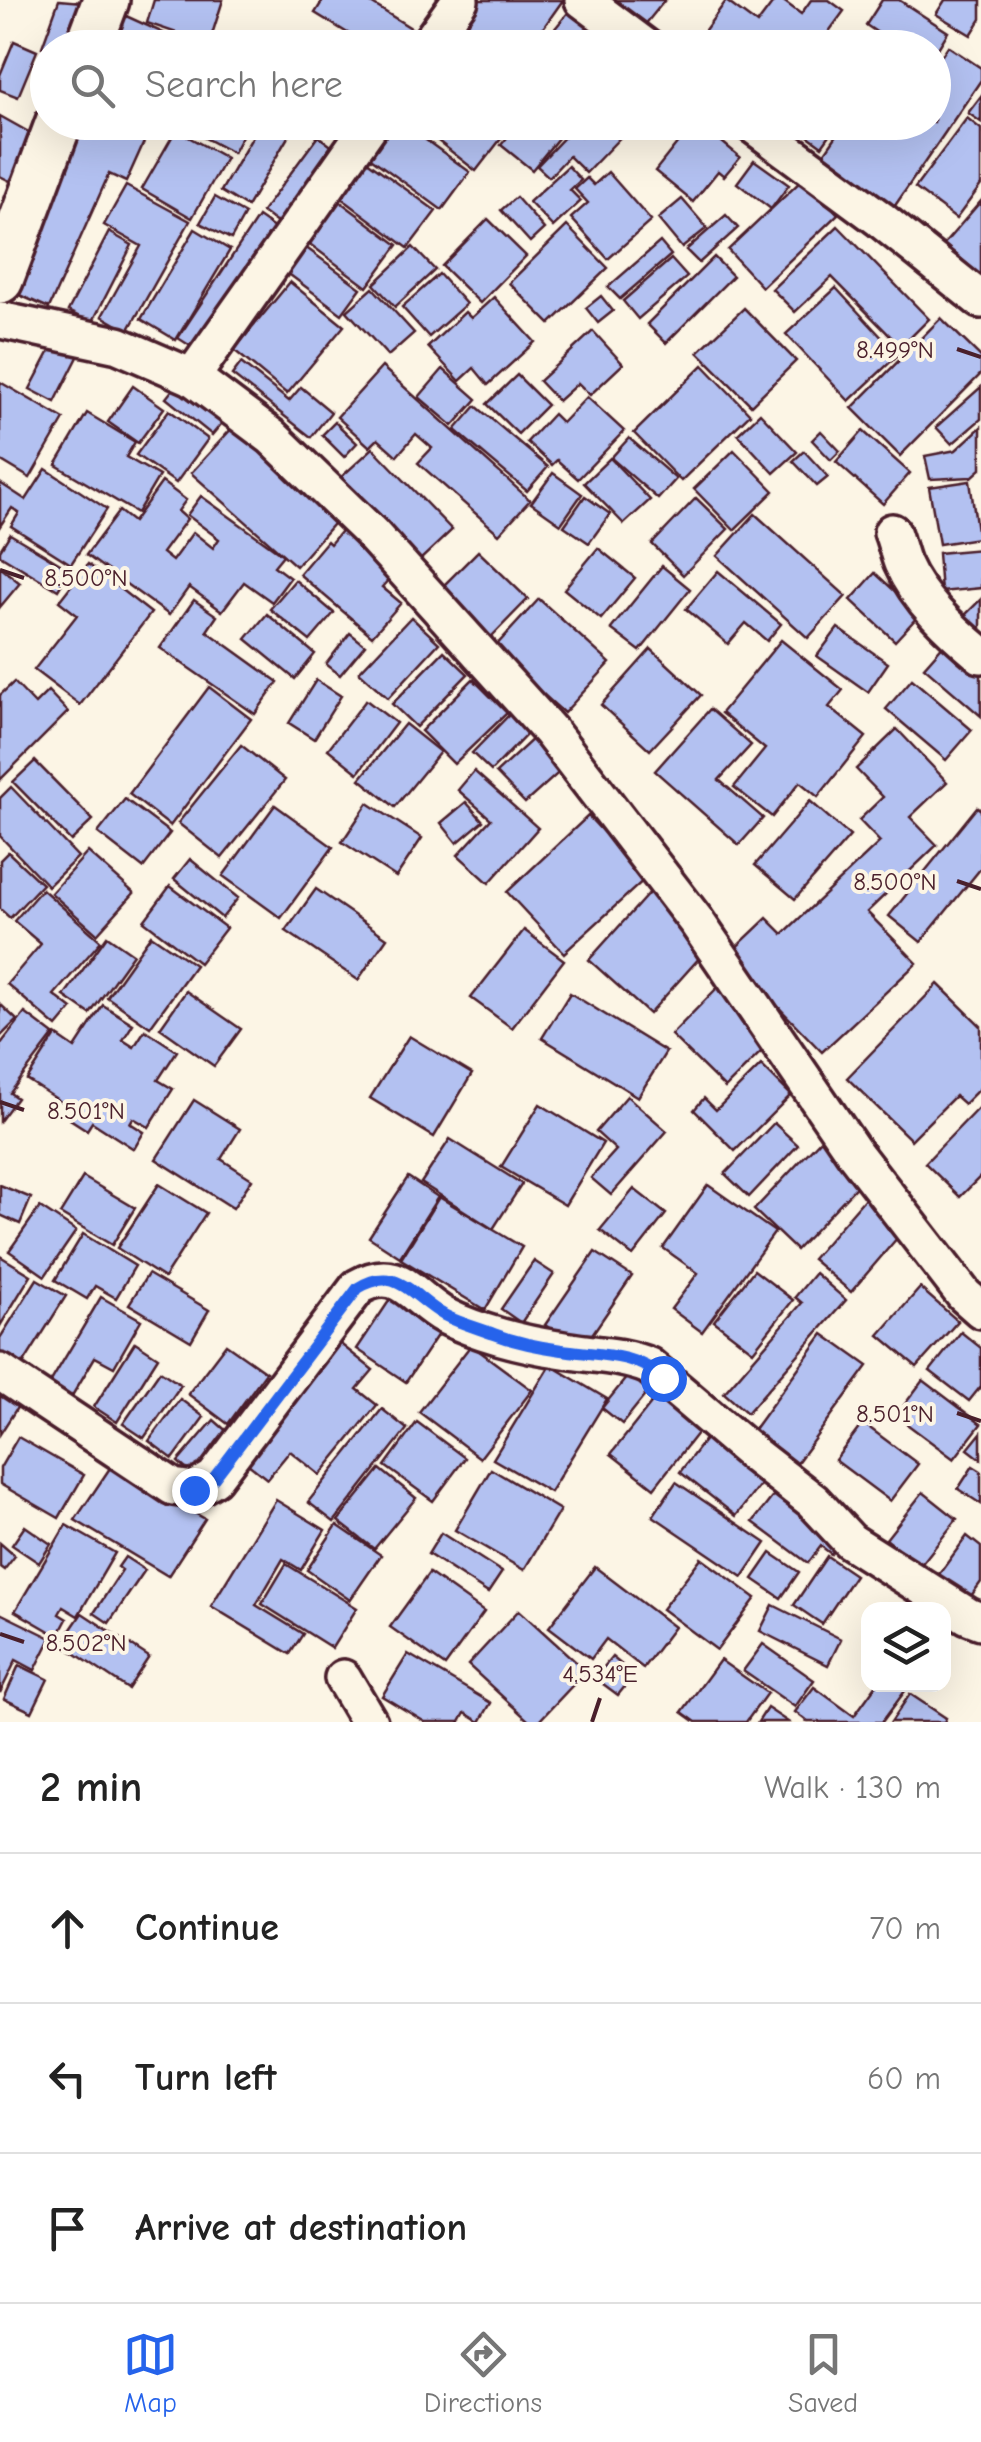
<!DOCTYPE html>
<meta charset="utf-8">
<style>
body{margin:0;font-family:"Comic Neue",sans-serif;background:#f2f2f2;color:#222}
.controls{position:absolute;right:30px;bottom:30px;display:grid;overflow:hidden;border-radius:20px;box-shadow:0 10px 40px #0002}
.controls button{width:90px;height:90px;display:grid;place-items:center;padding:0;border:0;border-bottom:2px solid #e0e0e0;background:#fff;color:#222;font:50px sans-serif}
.stop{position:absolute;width:30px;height:30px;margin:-22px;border:8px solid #2563eb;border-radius:50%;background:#fff}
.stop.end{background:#2563eb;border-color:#fff;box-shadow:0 2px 10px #0008}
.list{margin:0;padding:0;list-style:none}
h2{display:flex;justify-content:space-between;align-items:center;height:130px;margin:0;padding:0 40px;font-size:42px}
h2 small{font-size:32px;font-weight:400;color:#767676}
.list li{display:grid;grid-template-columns:65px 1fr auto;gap:30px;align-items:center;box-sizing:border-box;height:150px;padding:0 40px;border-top:2px solid #e0e0e0}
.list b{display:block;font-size:38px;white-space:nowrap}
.list em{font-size:32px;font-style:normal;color:#767676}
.icon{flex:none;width:55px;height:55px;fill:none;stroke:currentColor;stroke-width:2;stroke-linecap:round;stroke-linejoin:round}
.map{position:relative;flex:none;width:981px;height:1722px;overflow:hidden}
.search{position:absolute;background:#fff;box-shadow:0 10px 40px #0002;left:30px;right:30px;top:30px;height:110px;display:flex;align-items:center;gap:25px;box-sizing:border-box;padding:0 35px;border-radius:55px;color:#767676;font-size:38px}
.sheet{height:580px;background:#fff}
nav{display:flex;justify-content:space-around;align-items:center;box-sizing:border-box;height:140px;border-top:2px solid #e0e0e0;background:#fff;font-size:28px;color:#767676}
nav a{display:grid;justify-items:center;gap:5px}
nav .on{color:#2563eb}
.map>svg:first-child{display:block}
.building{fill:#b3c1f1;stroke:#4a1f2b;stroke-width:2.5}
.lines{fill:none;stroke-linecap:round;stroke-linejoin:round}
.minor-casing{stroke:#4a1f2b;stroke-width:42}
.tertiary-casing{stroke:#4a1f2b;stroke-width:52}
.minor{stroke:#fcf5e5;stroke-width:35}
.tertiary{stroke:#fcf5e5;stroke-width:45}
.route{stroke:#2563eb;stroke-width:12}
.ticks{fill:none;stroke:#4a1f2b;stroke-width:4}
.ticks-label{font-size:25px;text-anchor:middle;fill:#4a1f2b;stroke:#fcf5e5;stroke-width:8;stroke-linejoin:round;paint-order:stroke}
</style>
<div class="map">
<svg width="981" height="1722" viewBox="0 0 981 1722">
<rect width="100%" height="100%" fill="#fcf5e5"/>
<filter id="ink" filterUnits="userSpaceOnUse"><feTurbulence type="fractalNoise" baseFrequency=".01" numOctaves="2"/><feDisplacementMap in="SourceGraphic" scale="20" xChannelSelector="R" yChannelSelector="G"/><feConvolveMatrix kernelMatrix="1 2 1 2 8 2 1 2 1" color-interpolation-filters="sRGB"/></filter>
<g filter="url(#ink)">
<g class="building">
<path d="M59,0L82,2L66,48L48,49L42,47Z"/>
<path d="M154,0H223L209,44L147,23Z"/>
<path d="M323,0H366L414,30L403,48H372L315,13Z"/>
<path d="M472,0H563L529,48H480L452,27Z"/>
<path d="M612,0H665L644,26Z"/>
<path d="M775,0H782L801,14L811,0H829L844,11L817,48H692L726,1L757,24Z"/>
<path d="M882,0H899L948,32L934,55V48H900L866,25Z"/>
<path d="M945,0H981V19L971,35L936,14Z"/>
<path d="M571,9L617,48H539Z"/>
<path d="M126,16L168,35L162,48H112Z"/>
<path d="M14,41L37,51L18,97L0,90V75Z"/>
<path d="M948,46L981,68V80L892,210L819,161L846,122H934V67Z"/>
<path d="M981,96V122L968,113Z"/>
<path d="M0,116L41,139L21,173L16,171L10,181L0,176Z"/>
<path d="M967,118L981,129V185L956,219L915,188Z"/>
<path d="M75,122H153L126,182L109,174L49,308L1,287Z"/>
<path d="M175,122H249L233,153Z"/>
<path d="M261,122H291L295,125L247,207L221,191Z"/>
<path d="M393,122H401L470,172L442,210L368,156Z"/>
<path d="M414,122H514L476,171Z"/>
<path d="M520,122H562L567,127L532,170L501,145Z"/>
<path d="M593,122L634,123L586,173L569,156L549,177L537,166L572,129L580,136Z"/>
<path d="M685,122H698L740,157L724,176L718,171L693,202L655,171L678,142L673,138Z"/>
<path d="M789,122H839L822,146Z"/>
<path d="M176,130L226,158L192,218L142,189Z"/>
<path d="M318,136L342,154L285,229L262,212Z"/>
<path d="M363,158L436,211L408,248L336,194Z"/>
<path d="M754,160L789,185L771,209L737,183Z"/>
<path d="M568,166L581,180L570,190L581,201L553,227L529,202Z"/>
<path d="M608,172L651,221L608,259L571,218L588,203L575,189L587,178L594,185Z"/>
<path d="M804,178L838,214L762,287L728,250Z"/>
<path d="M126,186L190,221L128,331L102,316L141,246L104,225Z"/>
<path d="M215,197L245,214L231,239L200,223Z"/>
<path d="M334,197L398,245L367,287L303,239Z"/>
<path d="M516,197L544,229L530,242L501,210Z"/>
<path d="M682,199L707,228L682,248L658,219Z"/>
<path d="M981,201V276L944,244Z"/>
<path d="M726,215L738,228L699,263L686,250Z"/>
<path d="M258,217L281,233L200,352L178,338Z"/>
<path d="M488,219L526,256L480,303L442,266Z"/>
<path d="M567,226L608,268L550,324L509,283Z"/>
<path d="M838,226L929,319L901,347L832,277L795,312L772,289Z"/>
<path d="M195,229L230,250L176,340L141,319Z"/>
<path d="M109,232L132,245L92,323L68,311Z"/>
<path d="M660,242L671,255L620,299L608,287Z"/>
<path d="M301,244L361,288L342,314L282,269Z"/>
<path d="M413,247L435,270L395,307L374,284Z"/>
<path d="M714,257L733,276L666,343L647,324Z"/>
<path d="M671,259L687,277L638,319L623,301Z"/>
<path d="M439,274L466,304L429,337L402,307Z"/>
<path d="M290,282L344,326L287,394L234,350Z"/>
<path d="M373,288L414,333L388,356L347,311Z"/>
<path d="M836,288L898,355L849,401L786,334Z"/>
<path d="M601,296L613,311L598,323L586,308Z"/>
<path d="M494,297L535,342L488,385L474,368L460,381L428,347L465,312L471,318Z"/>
<path d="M744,308L796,361L751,405L698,352Z"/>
<path d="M941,318L981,357V374L900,456L852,408Z"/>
<path d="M593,331L623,364L590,395L578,383L558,401L539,381Z"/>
<path d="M59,334L83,347L55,402L30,389Z"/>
<path d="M241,363L289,401L301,387L331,412L311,437L232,375Z"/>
<path d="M703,365L750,414L681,481L634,433Z"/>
<path d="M382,367L530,500L499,534L418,463L432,448L416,434L397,456L378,439L370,447L337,417Z"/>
<path d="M443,369L477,399L453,426L419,397Z"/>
<path d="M517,375L547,405L518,434L487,404Z"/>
<path d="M181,379L227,417L212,435L166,398Z"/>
<path d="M0,382L64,419L30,478L0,460Z"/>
<path d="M133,386L164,408L138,443L108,422Z"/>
<path d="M981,387V419L952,444L936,427Z"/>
<path d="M587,397L624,431L578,479L557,460L552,465L527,442L553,414L562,423Z"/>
<path d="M476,406L548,467L527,491L455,430Z"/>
<path d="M169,410L208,439L176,483L136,455Z"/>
<path d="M87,413L135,442L126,457L159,476L137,513L56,465Z"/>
<path d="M760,413L797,452L774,473L738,434Z"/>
<path d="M335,422L357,443L344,457L322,435Z"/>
<path d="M235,425L339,517L296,566L191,473Z"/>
<path d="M981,427V469L972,477L930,479L925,456L956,450Z"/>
<path d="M821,431L840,451L831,460L812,440Z"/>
<path d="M863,431L910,473L883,504L836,462Z"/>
<path d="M629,438L676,479L658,499L611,458Z"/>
<path d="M373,448L452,530L418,562L339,479Z"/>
<path d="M734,450L774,491L734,530L694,489Z"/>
<path d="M804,451L828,477L817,486L793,461Z"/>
<path d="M610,458L650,500L624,524L584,483Z"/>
<path d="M46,469L107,509L71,564L11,526L19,513L12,508L0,526V483L26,500Z"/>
<path d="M553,473L582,494L561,524L531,503Z"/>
<path d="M970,481L978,538L939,544L929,487Z"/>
<path d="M162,482L186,500L178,511L187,519L162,553L172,561L193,532L213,548L219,539L187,515L201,496L283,555L274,566L290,578L272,602L244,582L222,611L189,587L169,615L86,555L119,511L133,522Z"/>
<path d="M585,496L610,514L589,543L564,526Z"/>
<path d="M696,498L728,529L683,575L652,544Z"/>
<path d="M755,514L846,596L808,638L717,556Z"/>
<path d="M346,525L398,569L382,587L401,603L372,636L299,574L327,541L330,544Z"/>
<path d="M10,534L70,570L58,590L0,555V550Z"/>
<path d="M598,548L635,578L601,619L564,589Z"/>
<path d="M981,549V588L941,592L938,553Z"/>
<path d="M478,551L528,599L490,638L440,589Z"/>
<path d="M88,564L151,613L80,705L34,670L77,615L59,601Z"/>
<path d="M662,566L690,589L640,651L611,629Z"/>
<path d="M0,567L20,583L0,607Z"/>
<path d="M718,571L781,624L767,641L746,623L728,644L686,609Z"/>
<path d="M875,573L920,614L895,641L851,600Z"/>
<path d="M295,580L334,613L310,641L270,609Z"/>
<path d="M539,599L610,663L564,713L493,649Z"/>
<path d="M981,599V640L961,619Z"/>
<path d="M194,600L217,616L207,631L278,682L255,714L160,648Z"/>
<path d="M267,614L315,654L295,679L246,639Z"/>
<path d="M411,617L439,643L388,698L359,672Z"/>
<path d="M838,628L888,663L868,692L817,656Z"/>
<path d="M350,633L365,645L340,675L326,664Z"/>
<path d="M781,640L843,690L829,707L866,737L818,797L800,782L772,817L734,787L765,749L721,713Z"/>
<path d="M946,642L981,672V716L924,667Z"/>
<path d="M651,649L701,695L650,750L601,705Z"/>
<path d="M444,651L468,674L416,727L392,704Z"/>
<path d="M473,679L507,713L454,764L421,731Z"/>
<path d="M912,679L972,730L946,760L886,709Z"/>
<path d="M316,680L341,696L314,739L289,723Z"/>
<path d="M14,682L35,704L48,691L68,712L0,780V695Z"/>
<path d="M209,687L251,719L170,826L129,794Z"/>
<path d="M366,700L396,723L358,773L328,749Z"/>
<path d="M710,709L751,745L719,780L763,818L739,845L655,771Z"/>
<path d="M511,713L530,731L491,771L472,753Z"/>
<path d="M405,724L440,752L395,807L360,779Z"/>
<path d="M897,729L947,782L910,817L937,845L867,912L917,963L822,1052L728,955L767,918L783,934L880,842L859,820L883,797L856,769Z"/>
<path d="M536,736L565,767L525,803L496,773Z"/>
<path d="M241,745L285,780L222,858L178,823Z"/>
<path d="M35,761L93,820L71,841L13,782Z"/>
<path d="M474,771L538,828L489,883L458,855L491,819L458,790Z"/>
<path d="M11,787L78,857L48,886L0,836V798Z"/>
<path d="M125,799L170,833L143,868L98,833Z"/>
<path d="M810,801L850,836L795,899L755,865Z"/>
<path d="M466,802L483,821L457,843L441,823Z"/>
<path d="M368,803L422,838L396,877L342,842Z"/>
<path d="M275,805L333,847L281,918L223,876Z"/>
<path d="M977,807L981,810V868L921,942L889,916Z"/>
<path d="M588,816L646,878L564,953L507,892Z"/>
<path d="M8,852L42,884L10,918L0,909V860Z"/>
<path d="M88,852L134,893L97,934L51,893Z"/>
<path d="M190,859L238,898L222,918L174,879Z"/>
<path d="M170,886L226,928L199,963L144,921Z"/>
<path d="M42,889L101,941L54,995L72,1009L57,1027L7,984L41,944L14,921Z"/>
<path d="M316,889L387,938L358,980L286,931Z"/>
<path d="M650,892L710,946L649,1014L589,960Z"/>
<path d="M524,930L564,960L512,1028L471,998Z"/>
<path d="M151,935L195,965L150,1027L107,997Z"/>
<path d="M107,936L133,954L90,1014L64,996Z"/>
<path d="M938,984L981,1026V1087L964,1104L955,1096L911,1140L847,1078Z"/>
<path d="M718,987L772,1041L725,1088L671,1035Z"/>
<path d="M186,991L241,1029L214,1066L160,1028Z"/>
<path d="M570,993L666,1052L638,1097L542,1038Z"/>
<path d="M0,1004L17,1020L0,1037Z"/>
<path d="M103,1005L133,1024L123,1040L134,1047L145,1030L177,1051L158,1080L173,1089L149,1127L133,1118L130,1123L144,1132L134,1149L92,1122L87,1130L70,1119L75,1111L27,1080L56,1035L75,1048Z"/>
<path d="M25,1013L54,1035L10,1093L17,1098L0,1121V1045Z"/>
<path d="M409,1036L472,1074L434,1137L370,1098Z"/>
<path d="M761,1065L791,1095L735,1151L694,1110L704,1098L716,1110Z"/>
<path d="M627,1096L667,1131L611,1195L591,1178L616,1150L596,1132Z"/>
<path d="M194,1100L240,1129L221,1159L252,1179L233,1208L156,1159Z"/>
<path d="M540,1104L603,1143L565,1205L501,1167Z"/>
<path d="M981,1105V1176L960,1197L925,1163Z"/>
<path d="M774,1123L798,1145L749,1197L725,1174Z"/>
<path d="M825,1135L867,1175L796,1250L754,1210Z"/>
<path d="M450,1139L522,1184L493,1229L421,1183Z"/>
<path d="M83,1177L135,1208L112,1245L60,1214Z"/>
<path d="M408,1177L438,1197L400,1257L369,1237Z"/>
<path d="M159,1184L206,1213L164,1278L117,1248Z"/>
<path d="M0,1185L31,1198L20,1224L0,1215Z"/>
<path d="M708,1185L775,1232L702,1332L671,1309L698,1273L663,1248Z"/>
<path d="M634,1189L666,1214L633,1256L600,1230Z"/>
<path d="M439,1197L522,1247L485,1310L401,1259Z"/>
<path d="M866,1197L904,1230L851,1292L812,1259Z"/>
<path d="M40,1207L76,1231L45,1276L9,1251Z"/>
<path d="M83,1234L135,1266L116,1298L95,1286L87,1299L55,1280Z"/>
<path d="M595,1252L632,1276L582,1349L545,1325Z"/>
<path d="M0,1256L31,1275L0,1326Z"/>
<path d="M534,1261L554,1274L521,1323L501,1309Z"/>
<path d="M754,1270L793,1300L753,1351L714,1321Z"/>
<path d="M815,1273L846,1300L747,1413L724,1393L802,1303L795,1297Z"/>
<path d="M148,1274L209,1310L191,1341L129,1304Z"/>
<path d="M37,1279L66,1296L19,1371L0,1359V1338Z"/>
<path d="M920,1288L958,1321L917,1367L879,1335Z"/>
<path d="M393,1295L442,1328L406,1382L357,1349Z"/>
<path d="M101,1297L141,1320L114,1367L95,1357L66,1406L44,1393Z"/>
<path d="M961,1332L981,1348V1386L969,1401L930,1371Z"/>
<path d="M823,1334L868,1366L796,1464L752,1432Z"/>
<path d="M333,1338L373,1370L357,1389L377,1405L320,1475L290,1451L267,1479L238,1456Z"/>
<path d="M135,1342L158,1357L117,1422L94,1407Z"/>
<path d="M226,1344L266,1372L228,1424L188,1394Z"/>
<path d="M471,1345L532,1390L480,1458L419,1412Z"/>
<path d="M550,1365L607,1399L550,1492L493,1459Z"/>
<path d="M160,1371L181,1385L144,1438L123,1424Z"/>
<path d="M631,1372L651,1388L622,1424L602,1408Z"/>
<path d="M923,1380L981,1424L954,1459L896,1416Z"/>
<path d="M0,1387L22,1400L0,1434Z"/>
<path d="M658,1395L701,1428L654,1488L611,1454Z"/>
<path d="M180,1399L204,1417L173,1459L149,1441Z"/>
<path d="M382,1409L407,1429L334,1522L308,1502Z"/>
<path d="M214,1420L231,1435L196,1478L178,1462Z"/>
<path d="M417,1422L465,1458L433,1501L385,1466Z"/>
<path d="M863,1423L918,1464L890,1501L835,1460Z"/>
<path d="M981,1433V1459L968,1449Z"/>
<path d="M709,1434L766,1477L736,1516L680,1472Z"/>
<path d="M18,1437L84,1475L59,1518L0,1484V1468Z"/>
<path d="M112,1465L205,1519L168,1576L75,1520Z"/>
<path d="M973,1466L981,1471V1504L958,1489Z"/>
<path d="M380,1469L416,1498L374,1549L338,1521Z"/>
<path d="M491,1469L560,1510L524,1570L455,1530Z"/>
<path d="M676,1482L766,1543L743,1577L653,1516Z"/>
<path d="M923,1492L957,1519L920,1566L886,1539Z"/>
<path d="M774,1495L839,1543L831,1554L821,1546L808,1563L753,1522Z"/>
<path d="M276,1500L325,1530L301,1570L283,1559L256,1605L303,1634L290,1654L211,1606Z"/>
<path d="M66,1525L115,1553L78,1616L63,1607L59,1614L67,1619L58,1636L15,1611Z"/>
<path d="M337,1525L381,1555L350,1600L307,1570Z"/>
<path d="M25,1526L51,1544L39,1563L12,1545Z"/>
<path d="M441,1533L502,1572L488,1593L428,1554Z"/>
<path d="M967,1536L981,1547V1582L966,1603L934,1581Z"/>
<path d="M0,1543L15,1556L4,1570L0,1567Z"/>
<path d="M771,1553L799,1572L781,1598L753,1579Z"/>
<path d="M827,1556L855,1575L822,1624L794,1605Z"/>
<path d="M125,1557L145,1570L109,1623L94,1613L122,1570L118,1567Z"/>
<path d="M701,1558L756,1598L717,1650L662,1609Z"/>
<path d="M286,1564L357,1608L332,1648L262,1604Z"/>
<path d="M595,1567L674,1627L643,1668L606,1639L591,1659L549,1627Z"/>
<path d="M429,1573L484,1612L445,1666L390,1627Z"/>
<path d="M773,1605L841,1639L828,1665L760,1631Z"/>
<path d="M519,1610L586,1671L538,1722H530L468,1665Z"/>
<path d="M0,1613L51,1638L35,1670L16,1660L0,1693Z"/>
<path d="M82,1613L149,1657L128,1689L61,1644Z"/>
<path d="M763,1644L814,1680L795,1707L743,1671Z"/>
<path d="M408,1654L491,1703L480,1722L465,1713L460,1722H425L382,1696Z"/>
<path d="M612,1657L634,1675L618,1695L595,1678Z"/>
<path d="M720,1660L767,1693L746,1722H696L682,1712Z"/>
<path d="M19,1665L48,1679L32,1712L4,1699Z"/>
<path d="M877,1684H896L905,1691L882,1722H808L795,1712L814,1687L854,1716Z"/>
<path d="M910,1694L946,1718L944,1722H891Z"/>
<path d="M767,1708L788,1722H758Z"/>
</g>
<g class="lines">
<g class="minor-casing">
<g id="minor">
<path d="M583,0L647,48"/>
<path d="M426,48L460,0"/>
<path d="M749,122L880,219L981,300"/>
<path d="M0,320L118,345L192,377L272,437L371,533L550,731L696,921L855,1154L964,1295L981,1310"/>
<path d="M192,377L372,122"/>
<path d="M892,532C896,542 898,553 902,563C918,600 951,630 981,655"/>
<path d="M0,1372L173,1487L194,1490L214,1478L358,1287C399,1263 412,1298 445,1316C476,1332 523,1344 558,1349C589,1355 620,1354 649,1366L754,1455L813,1501L850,1541L968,1616L981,1621"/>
<path d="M343,1678L369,1722"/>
</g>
</g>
<g class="tertiary-casing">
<g id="tertiary">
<path d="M88,48L106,0"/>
<path d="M0,280L59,122"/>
</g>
</g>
<use href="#minor" class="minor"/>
<use href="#tertiary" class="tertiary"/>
</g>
</g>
<g class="lines" filter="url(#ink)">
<path class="route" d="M194,1490L214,1478L358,1288C397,1264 411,1296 444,1315C459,1323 478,1328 494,1334C515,1342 540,1347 562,1350C598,1355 635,1353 663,1378"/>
</g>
<path class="ticks" d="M957,349L981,357M0,570L24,578M957,881L981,889M0,1102L24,1110M957,1413L981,1421M0,1634L24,1642M592,1722L600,1698"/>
<g class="ticks-label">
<text x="895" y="358">8.499°N</text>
<text x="86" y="586">8.500°N</text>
<text x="895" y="890">8.500°N</text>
<text x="86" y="1119">8.501°N</text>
<text x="895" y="1422">8.501°N</text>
<text x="86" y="1651">8.502°N</text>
<text x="600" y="1682">4.534°E</text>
</g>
</svg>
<div class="controls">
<button><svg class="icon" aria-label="layers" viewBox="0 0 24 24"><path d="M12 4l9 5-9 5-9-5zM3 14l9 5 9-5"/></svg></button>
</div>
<div class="stop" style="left:663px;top:1378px"></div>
<div class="stop end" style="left:194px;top:1490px"></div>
<div class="search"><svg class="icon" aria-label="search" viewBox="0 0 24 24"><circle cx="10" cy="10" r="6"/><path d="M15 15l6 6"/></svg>Search here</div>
</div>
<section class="sheet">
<h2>2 min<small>Walk · 130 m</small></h2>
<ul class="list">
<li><svg class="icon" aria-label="ahead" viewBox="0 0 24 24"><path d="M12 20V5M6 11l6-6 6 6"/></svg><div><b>Continue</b></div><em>70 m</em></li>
<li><svg class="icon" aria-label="left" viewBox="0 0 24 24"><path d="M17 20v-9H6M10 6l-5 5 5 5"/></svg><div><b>Turn left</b></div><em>60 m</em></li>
<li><svg class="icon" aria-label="arrive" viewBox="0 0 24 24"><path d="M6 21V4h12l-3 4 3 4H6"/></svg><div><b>Arrive at destination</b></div></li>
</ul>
</section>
<nav>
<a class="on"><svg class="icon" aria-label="map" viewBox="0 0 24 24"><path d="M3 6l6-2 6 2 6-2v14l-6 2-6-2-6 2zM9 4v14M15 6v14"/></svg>Map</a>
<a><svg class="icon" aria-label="directions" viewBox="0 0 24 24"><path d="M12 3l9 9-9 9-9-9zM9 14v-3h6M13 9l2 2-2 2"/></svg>Directions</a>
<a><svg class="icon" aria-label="saved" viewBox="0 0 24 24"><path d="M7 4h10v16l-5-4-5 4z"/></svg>Saved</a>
</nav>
